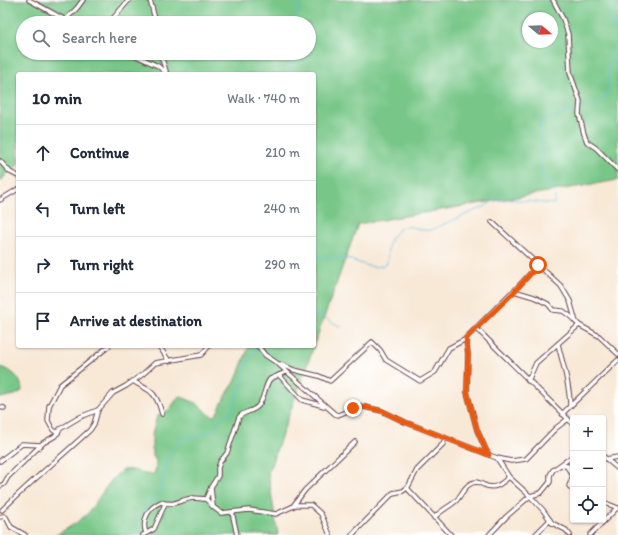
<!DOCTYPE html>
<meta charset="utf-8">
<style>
body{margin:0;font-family:Itim,sans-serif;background:#f2f2f3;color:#1f2937}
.controls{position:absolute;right:12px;bottom:12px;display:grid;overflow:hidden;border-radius:4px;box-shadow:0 1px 3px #0004}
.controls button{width:36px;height:36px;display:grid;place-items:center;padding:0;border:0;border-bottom:1px solid #e0e1e3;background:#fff;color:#1f2937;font:20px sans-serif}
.compass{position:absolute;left:522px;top:12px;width:36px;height:36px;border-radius:50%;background:#fff;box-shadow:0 1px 3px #0004;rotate:109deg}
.stop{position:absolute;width:12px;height:12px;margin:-9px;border:3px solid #ea580c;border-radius:50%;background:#fff}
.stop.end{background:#ea580c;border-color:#fff;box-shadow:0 1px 4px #0008}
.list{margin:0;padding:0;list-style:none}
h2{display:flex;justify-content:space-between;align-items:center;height:52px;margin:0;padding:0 16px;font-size:17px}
h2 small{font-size:13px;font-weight:400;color:#747a83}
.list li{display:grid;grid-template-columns:26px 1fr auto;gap:12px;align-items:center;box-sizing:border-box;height:56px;padding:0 16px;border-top:1px solid #e0e1e3}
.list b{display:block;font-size:15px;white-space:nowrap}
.list em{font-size:13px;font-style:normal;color:#747a83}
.icon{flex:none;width:22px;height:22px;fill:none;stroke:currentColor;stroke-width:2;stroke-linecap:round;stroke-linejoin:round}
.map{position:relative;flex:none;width:618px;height:535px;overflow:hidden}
.search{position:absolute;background:#fff;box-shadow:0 1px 3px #0004;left:16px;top:16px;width:300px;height:44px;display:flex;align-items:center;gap:10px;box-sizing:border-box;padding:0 14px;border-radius:22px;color:#747a83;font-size:15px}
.panel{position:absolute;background:#fff;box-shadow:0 1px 3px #0004;left:16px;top:72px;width:300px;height:276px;border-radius:4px}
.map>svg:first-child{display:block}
.green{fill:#78c788;stroke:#61735a;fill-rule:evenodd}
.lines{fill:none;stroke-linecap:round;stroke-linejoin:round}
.stream{stroke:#61bbde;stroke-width:1}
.street-casing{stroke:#643d45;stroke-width:5.5}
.street{stroke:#fff;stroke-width:3.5}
.route{stroke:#ea580c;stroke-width:5}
</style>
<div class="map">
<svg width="618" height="535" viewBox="0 0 618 535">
<rect width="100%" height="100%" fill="#fff"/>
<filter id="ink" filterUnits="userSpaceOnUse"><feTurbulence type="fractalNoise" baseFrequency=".025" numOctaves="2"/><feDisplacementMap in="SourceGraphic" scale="8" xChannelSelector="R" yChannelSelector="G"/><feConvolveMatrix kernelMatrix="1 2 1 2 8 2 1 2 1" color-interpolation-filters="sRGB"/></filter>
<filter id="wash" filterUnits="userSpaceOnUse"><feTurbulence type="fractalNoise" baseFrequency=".012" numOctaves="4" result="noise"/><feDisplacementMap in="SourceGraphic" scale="16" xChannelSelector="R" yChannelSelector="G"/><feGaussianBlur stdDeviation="0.9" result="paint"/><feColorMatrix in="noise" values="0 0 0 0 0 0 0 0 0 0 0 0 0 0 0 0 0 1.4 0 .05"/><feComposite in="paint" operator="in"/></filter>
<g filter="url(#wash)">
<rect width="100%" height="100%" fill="#f8e9d7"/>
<g class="green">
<path d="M0,0H618V180L358,224L314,345V74H18V163L17,166L10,170L0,182ZM528,18H552V42H528ZM23,23H309V53H23Z"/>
<path d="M249,346H314L268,473L278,535H56C68,528 79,522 89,512C97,502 112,474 124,470C134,467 144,477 154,474C156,467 158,461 152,455V435L157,416L169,410L179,396L196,403L209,414L213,416L216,415L226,395L235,382Z"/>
<path d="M0,367C12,370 22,378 22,391L15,395L0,398Z"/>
</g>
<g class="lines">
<g class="stream">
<path d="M613,0L611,1L608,11V19L617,32L615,54"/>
<path d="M294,23L299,12L297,7V0"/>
<path d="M292,74C290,67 293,61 293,53"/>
<path d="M580,108L585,106L593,108L604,99L608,90V68L615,54L618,55"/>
<path d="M314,259L318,257C327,258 338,257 347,259C360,262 374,272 387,263C388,256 387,247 390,241C390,239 392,237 393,236C407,214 423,239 437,227L484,207L498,198L554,204C554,201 555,199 555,197C555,194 544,177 542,176L541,135L540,121L577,110"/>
<path d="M314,315L323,317L341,327"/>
<path d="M138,535L137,531L140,517L151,501L161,491L164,477L163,471L168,454L177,445L182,438L198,437L204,432C217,434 214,426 220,419C224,415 228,413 232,412L245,375V367L257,347"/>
</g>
</g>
</g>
<g filter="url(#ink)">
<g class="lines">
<g class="street-casing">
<g id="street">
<path d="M29,0L71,23"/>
<path d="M150,0L156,23"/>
<path d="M553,0L563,19L568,34L570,73L580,101L579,114L584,134L587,142L596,148L618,170"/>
<path d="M65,20L77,8L83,0"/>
<path d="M109,23L129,0"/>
<path d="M130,53L158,66L166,73"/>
<path d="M160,53L166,71"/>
<path d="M0,161L10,172L18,176"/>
<path d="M0,200L18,189"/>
<path d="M492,222L561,286L570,301L576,322"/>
<path d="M514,291L538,265"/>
<path d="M476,328L573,424"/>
<path d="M558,344C563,365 570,385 570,406"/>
<path d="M159,346L169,361"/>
<path d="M258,346L265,355L277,363L335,414L338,415L360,406L382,411L405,422L497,458L511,461L526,459L556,428L568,419"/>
<path d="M280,364L294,370L319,376L330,381L372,342L380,350L386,360L420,381L435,372L449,348L466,339"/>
<path d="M279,375L302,400L324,406"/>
<path d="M133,381C139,385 144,387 150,391C157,396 160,406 162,414"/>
<path d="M528,381L536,363L579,325"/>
<path d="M0,407L4,408"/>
<path d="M562,414L618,360"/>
<path d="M58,433L53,430L48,421L49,406L60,385L109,346"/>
<path d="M489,455L486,450L477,430L467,392L468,354L466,338L511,293L514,291L534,297L548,304L553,310L563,311L570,316L579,325L599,336L618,354"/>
<path d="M603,456L618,469"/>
<path d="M497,458L509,477L530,496L543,510L552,523L566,530L570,535"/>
<path d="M606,459L618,457"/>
<path d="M0,461L22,444L41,445"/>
<path d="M561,465L573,467"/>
<path d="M567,467L573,476L569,486L573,490"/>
<path d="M0,486L4,484L8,477L43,443L55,436L60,429L80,417L98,410L113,393L126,386L143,374L155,363L201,355L209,346"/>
<path d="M211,488L213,506"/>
<path d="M407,488L451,535"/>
<path d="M206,499L211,487L218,476V468L220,462L227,453L239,417C244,411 253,412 258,406C265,398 264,387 270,379L286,372"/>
<path d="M603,502L618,508"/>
<path d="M293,506L305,490L355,442"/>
<path d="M2,510C30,482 61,457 90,430L94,424L98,410"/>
<path d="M232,512L237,535"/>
<path d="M0,517L3,516L6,517L11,527L25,535"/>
<path d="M434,518C440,511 449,507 456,501C462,495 465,483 476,482C479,482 482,484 484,485C495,490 501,484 509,477"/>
<path d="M146,533C141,520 149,507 161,502C175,507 181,499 193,498C197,498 202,499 206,499L213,507L221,513L249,510L276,514L296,505H311L321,514L330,535"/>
<path d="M143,535L154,529L165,504"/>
<path d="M352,535L393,493L403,491L408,487L417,470L443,444L445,438"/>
<path d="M489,535L506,517L530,496L541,493L550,482V475L553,470L573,456"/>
<path d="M535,535L550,520"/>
<path d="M590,535L617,508"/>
</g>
</g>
<use href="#street" class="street"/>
</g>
</g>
<g class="lines" filter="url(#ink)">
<path class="route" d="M353,408L360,406L382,411L405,422L489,455L486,450L477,430L467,392L468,354L466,338L514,292L538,265"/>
</g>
</svg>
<div class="controls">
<button>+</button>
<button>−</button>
<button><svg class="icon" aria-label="locate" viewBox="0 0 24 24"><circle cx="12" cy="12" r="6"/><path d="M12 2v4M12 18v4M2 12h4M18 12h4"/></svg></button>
</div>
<svg class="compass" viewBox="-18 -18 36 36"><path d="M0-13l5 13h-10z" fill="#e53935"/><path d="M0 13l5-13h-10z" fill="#747a83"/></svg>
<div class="stop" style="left:538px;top:265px"></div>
<div class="stop end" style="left:353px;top:408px"></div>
<div class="search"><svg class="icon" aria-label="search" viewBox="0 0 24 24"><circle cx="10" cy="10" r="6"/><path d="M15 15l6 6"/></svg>Search here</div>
<section class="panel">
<h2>10 min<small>Walk · 740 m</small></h2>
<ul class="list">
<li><svg class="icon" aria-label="ahead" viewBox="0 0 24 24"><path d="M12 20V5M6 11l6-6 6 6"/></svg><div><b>Continue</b></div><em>210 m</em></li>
<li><svg class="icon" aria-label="left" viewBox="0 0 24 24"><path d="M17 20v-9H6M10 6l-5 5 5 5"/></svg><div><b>Turn left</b></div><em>240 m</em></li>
<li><svg class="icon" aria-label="right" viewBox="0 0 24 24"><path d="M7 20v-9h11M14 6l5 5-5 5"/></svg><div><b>Turn right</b></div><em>290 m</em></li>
<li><svg class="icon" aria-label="arrive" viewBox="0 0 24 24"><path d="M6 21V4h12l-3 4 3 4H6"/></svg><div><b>Arrive at destination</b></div></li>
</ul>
</section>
</div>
